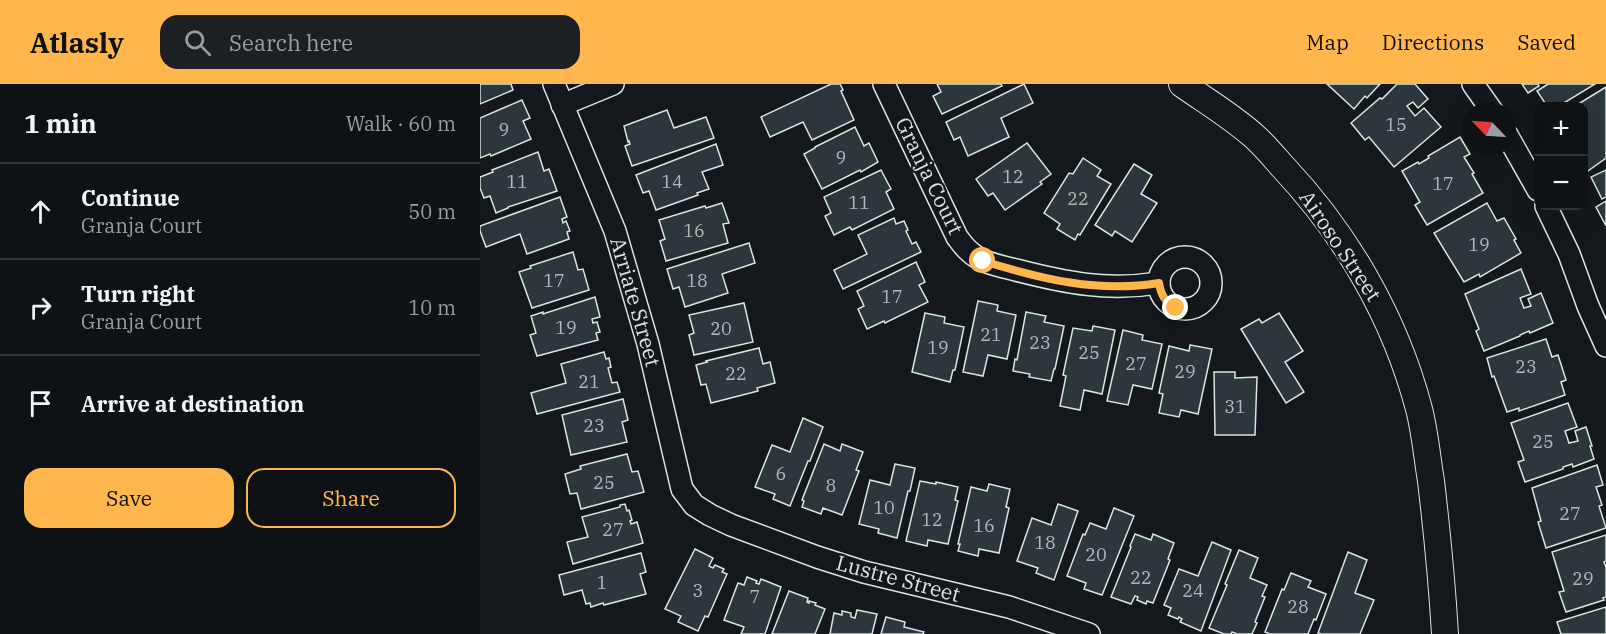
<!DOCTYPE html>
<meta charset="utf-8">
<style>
body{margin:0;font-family:"IBM Plex Serif",serif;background:#1d2022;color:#f1f3f6}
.controls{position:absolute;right:18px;top:18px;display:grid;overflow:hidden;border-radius:12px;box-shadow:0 6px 24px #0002}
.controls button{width:54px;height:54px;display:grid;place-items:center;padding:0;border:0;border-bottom:2px solid #2f3234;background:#0f1215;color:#f1f3f6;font:30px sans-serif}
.compass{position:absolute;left:982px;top:18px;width:54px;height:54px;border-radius:50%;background:#0f1215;box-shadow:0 6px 24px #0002;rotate:295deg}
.stop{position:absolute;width:18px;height:18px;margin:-14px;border:4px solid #ffb74d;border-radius:50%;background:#fff}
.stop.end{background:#ffb74d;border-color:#fff;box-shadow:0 2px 6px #0008}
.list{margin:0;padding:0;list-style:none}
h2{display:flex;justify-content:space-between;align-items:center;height:78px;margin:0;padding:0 24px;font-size:26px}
h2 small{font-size:20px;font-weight:400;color:#9b9ea0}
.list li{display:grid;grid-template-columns:39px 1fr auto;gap:18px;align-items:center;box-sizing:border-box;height:96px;padding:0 24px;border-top:2px solid #2f3234}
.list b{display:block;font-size:22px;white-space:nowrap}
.list p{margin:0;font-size:20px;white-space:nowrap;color:#9b9ea0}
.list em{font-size:20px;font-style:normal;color:#9b9ea0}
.actions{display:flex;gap:12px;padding:18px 24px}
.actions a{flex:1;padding:14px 0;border:2px solid #ffb74d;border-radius:18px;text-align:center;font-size:21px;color:#ffb74d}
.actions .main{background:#ffb74d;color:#111}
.icon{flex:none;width:33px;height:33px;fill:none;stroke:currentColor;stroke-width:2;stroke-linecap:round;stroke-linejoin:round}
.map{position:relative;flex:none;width:1126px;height:550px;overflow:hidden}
header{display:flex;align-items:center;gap:36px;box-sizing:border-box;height:84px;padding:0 30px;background:#ffb74d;color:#111}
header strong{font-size:28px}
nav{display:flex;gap:33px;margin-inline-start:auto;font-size:21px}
.search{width:420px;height:54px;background:#1d2022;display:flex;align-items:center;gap:15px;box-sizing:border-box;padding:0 21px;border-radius:18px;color:#9b9ea0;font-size:22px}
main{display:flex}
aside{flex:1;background:#0f1215}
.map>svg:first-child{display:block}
.building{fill:#2c363c;stroke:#d8e6dc;stroke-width:1.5}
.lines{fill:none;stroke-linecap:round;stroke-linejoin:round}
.minor-casing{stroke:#d8e6dc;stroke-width:24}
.tertiary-casing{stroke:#d8e6dc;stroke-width:28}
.minor{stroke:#14181c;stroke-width:21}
.tertiary{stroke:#14181c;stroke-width:26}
.route{stroke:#ffb74d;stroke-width:8}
.labels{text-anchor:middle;stroke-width:4.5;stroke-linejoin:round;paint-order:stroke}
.number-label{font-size:18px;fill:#adbab4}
.street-label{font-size:21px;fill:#d8e6dc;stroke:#14181c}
</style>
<header>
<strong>Atlasly</strong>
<div class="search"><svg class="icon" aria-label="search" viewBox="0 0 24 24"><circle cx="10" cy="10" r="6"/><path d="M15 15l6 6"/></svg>Search here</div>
<nav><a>Map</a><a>Directions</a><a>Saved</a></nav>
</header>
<main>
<aside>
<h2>1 min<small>Walk · 60 m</small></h2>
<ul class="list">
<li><svg class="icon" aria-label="ahead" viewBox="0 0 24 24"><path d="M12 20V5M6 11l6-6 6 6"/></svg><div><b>Continue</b><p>Granja Court</p></div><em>50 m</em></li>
<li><svg class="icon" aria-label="right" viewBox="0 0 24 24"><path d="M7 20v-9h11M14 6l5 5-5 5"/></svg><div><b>Turn right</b><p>Granja Court</p></div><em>10 m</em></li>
<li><svg class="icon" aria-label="arrive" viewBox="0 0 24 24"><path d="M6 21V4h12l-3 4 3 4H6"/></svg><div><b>Arrive at destination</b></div></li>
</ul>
<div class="actions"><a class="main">Save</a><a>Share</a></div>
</aside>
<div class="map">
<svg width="1126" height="550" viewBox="0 0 1126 550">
<rect width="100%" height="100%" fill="#14181c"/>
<g class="building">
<path d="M0,0H31L33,6L0,20Z"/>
<path d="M351,0H360L363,6L361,7L374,36L332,56L323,38L290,53L281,33Z"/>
<path d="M457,0H521L522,2L462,30L453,12L461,8Z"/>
<path d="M544,0L553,19L521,34L529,53L488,72L480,53L474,56L466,38Z"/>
<path d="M847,0H900L887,14L885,12L874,25Z"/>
<path d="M917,0H935L948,15L938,24L933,18L927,22L935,32L944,24L961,43L914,83L889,53L885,56L871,39L900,14L902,15Z"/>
<path d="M1042,0H1058L1059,2L1048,9Z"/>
<path d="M1068,0H1115L1079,22H1067L1057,7Z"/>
<path d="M1126,3V74L1105,89L1104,22H1095Z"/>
<path d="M42,16L50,34L43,37L51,55L11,72L10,70L0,74V34Z"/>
<path d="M187,26L194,44L226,33L234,54L152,82L145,62L150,60L149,57L148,58L144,42Z"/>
<path d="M375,43L384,62L389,59L398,78L381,88L380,86L342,105L324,70L335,64V63Z"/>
<path d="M980,53L990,70L984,73L994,89L992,90L1003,109L947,141L935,121L940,118L922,87L938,78L939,80L949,74L948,72Z"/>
<path d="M547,59L571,90L560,98L562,100L525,126L513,109L508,112L496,95Z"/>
<path d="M236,60L243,81L222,88L229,105L217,109L218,111L176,126L169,107L163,109L156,91Z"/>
<path d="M58,68L64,87L69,85L77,107L28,123V124L16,129L10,112L4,114L0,104V93L13,88L12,86Z"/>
<path d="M603,74L621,86L617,92L631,100L600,151L598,150L595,156L577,145L580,140L564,129L589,89L593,90Z"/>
<path d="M654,80L672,91L661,110L677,119L652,158L635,147L632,152L615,141Z"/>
<path d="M401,86L411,105L406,108L414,125L372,146L370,143L354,151L345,132L351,129L344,113Z"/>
<path d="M1126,86V113L1122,115L1111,93Z"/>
<path d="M80,113L87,133L82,135L83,139L86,137L90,147L87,148L89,155L47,170L40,150L6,163L0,147V142Z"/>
<path d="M1126,117V142L1116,123Z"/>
<path d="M242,119L249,139L243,140L248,159L186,177L180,157L185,155L179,136L225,122L226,124Z"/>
<path d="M1007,119L1017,137L1024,134L1036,155L1034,156L1041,169L1000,193L999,190L984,198L954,149Z"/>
<path d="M414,134L416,140L424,137L428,146L426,147L432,160L436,158L441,168L363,205L354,186L387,170L378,151Z"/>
<path d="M269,159L275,179L242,190L248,209L205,223L199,203L193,205L187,185Z"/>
<path d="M93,168L98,186L103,185L109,206L52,224L39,188L51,184L50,182Z"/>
<path d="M436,178L445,198L439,201L448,218L405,239L404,237L387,245L378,225L384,222L377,207Z"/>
<path d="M1041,185L1051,210L1040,214L1044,224L1051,222L1048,215L1061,209L1073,239L1050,249L1049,247L1040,251V252L1004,267L996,247L999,245L985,210Z"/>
<path d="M115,213L120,233L112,235L113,239L117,238L120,248L116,249L118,256L57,272L50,251L56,249L51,232L63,228V230Z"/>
<path d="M498,217L518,221L517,227L536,231L527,275L508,271L503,292L483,288Z"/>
<path d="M264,219L273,258L214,271L209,251L214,249L209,231Z"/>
<path d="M546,228L566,232L564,238L584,242L575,285H574L571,297L549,293L550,290L533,287L535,275L537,276Z"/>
<path d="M445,229L465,233L464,239L484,243L475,286H473L470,298L432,288Z"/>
<path d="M799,229L823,267L805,278L824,308L806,319L761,245L779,235L782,239Z"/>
<path d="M613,242L635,246L622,310L604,306L600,326L580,322L586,292L583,291L593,244L612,247Z"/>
<path d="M643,246L663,251L662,256L682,260L672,305L653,301L648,321L627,317Z"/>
<path d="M1066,255L1072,273L1078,271L1086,296L1081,298L1085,311L1039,327V324L1027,328L1014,292L1012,293L1007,274Z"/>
<path d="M710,261L732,265L718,330L701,326L699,333L679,329L683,310L679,309L689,262L709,267Z"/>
<path d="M279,264L283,280L290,278L295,299L277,304L278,307L231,319L226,300L221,301L216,281L227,278L226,277Z"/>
<path d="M124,268L126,275L129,274L131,283L128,284L132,299L137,298L140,308L57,330L51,309L86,299L81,280Z"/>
<path d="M734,288H755V294L777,293L775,351H735Z"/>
<path d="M143,315L148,336L142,338L147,358L91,371L82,331Z"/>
<path d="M1088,319L1097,343L1085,347L1089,359L1098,357L1095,347L1106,343L1112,362H1110L1114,375L1093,383L1092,380L1083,383V385L1045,398L1038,378L1044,376L1031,339Z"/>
<path d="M323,334L343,343L330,377H328L310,422L293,415L295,410L275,403L292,361L310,368Z"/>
<path d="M344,360L360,367L362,360L383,368L376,386L379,387L362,431L343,424L341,430L322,423L324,417L322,416Z"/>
<path d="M147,370L152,388L158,387L164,408L101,425L97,409L90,410L85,390L101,385L100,382Z"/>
<path d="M415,380L435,384L430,407H428L417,454L398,449L399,445L379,440L390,396L410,401Z"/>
<path d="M1117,381L1123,401L1116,403L1122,421L1119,422L1126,444L1066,464L1058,438L1061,437L1052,404Z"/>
<path d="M440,397L456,400V398L478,403L475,416L478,417L468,460L448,456L447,462L426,457Z"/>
<path d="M509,400L530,405L526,423L529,424L519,469L499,465L498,472L478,467L480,460H478L491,403L507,407Z"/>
<path d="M145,420L147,427L149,426L152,436L150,437L151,440L157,438L163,459L93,480L87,458L108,453L102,433L140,423V421Z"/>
<path d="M578,420L598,427L574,496L556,489L558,484L537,477L552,434L571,441Z"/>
<path d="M634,424L654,432L622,511L604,505L606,499L587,492L603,450L605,451L610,439L626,445Z"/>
<path d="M655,450L671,456L673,450L694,459L688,475L690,476L673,519L667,517L666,520L657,516L658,513L655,512L651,520L631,513L651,463L650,462Z"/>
<path d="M1126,451V477L1124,478L1126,483V513L1123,514L1124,516L1086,528L1079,508L1084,507L1072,468Z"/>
<path d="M732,458L751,466L721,547L700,538L702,535L699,533L698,535L688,531L691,524L684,521L699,485L718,492Z"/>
<path d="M215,465L233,474L229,482L233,484L235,481L244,485L242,488L247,490L228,533L225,532L218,547L198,538L201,532L185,525Z"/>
<path d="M759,466L778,474L770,494L787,501L782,512L785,513L775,538L777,539L772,550H757L752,548L751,550H744L729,544L747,501L745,500Z"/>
<path d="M868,468L887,476L875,509L894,516L880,550H841L838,549Z"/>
<path d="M161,469L166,488L160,490L166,510L124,521L123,519L111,523L110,519L106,520L102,506L84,511L79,491Z"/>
<path d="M811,489L831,497L828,503L846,510L836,536L834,535L828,550H790L785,548L802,505L804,506Z"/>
<path d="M267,493L277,497L276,499L279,500L281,495L301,503L285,550H261L264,543L244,536L258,499L264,501Z"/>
<path d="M309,507L328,514L327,518L329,519V517L336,519L335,521L345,525L335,550H292Z"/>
<path d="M1126,523V550H1081L1077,538Z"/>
<path d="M377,526L397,530L392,550H350L354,529L362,531V527L371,529V533L375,534Z"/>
<path d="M406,533L425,538L424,543L444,548L443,550H401Z"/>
</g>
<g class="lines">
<g class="minor-casing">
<g id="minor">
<path d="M74,0L135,147L168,260L202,405L214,421L230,431L251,441L337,473L384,488L529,523L609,550"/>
<path d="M404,0L477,153C480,157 484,163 489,167C501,179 520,182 536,186C586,199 627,207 679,199"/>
<path d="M993,0L1012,27"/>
<path d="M82,21L133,0"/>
<path d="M1027,51L1058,106"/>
<path d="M1066,122L1089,170L1108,222L1126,262"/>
<circle cx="705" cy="199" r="26"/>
</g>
</g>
<g class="tertiary-casing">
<path id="tertiary" d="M702,0C726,17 753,33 775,53C785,62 794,73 803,83C867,151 915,234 939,325C945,348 947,373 951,397C957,448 962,499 965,550"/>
</g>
<use href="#minor" class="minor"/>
<use href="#tertiary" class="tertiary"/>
</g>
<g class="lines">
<path class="route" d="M503,177C562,195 617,209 679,199C681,211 685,218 696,224"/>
</g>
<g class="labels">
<g class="number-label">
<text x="916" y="47">15</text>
<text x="24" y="52">9</text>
<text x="361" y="80">9</text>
<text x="533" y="99">12</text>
<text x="37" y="104">11</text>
<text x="192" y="104">14</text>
<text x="963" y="106">17</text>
<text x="598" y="121">22</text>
<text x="379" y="125">11</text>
<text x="214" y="153">16</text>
<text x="999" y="167">19</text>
<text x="74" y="203">17</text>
<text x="217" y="203">18</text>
<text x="412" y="219">17</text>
<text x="86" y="250">19</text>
<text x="241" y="251">20</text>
<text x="511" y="257">21</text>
<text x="560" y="265">23</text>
<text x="458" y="270">19</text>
<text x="609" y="275">25</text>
<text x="656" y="286">27</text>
<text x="1046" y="289">23</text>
<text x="705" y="294">29</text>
<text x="256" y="296">22</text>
<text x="109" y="304">21</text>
<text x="755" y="329">31</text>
<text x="114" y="348">23</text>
<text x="1063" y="364">25</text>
<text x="301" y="396">6</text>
<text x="124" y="405">25</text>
<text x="351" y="408">8</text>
<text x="404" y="430">10</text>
<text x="1090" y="436">27</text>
<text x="452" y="442">12</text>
<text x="504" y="448">16</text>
<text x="133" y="452">27</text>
<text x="565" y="465">18</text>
<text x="616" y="477">20</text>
<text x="661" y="500">22</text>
<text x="1103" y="501">29</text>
<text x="122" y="505">1</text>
<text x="218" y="513">3</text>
<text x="713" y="513">24</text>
<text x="275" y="519">7</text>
<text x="818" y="529">28</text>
</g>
<g class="street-label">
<text transform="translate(449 92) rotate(64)" y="7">Granja Court</text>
<text transform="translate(860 162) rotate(56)" y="7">Airoso Street</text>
<text transform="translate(155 218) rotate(74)" y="7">Arriate Street</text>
<text transform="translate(418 495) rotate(15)" y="7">Lustre Street</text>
</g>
</g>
</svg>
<div class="controls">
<button>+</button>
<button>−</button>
</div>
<svg class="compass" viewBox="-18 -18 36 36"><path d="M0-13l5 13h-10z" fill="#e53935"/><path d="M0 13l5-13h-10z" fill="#9b9ea0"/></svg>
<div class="stop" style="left:503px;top:177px"></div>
<div class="stop end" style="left:696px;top:224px"></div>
</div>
</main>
